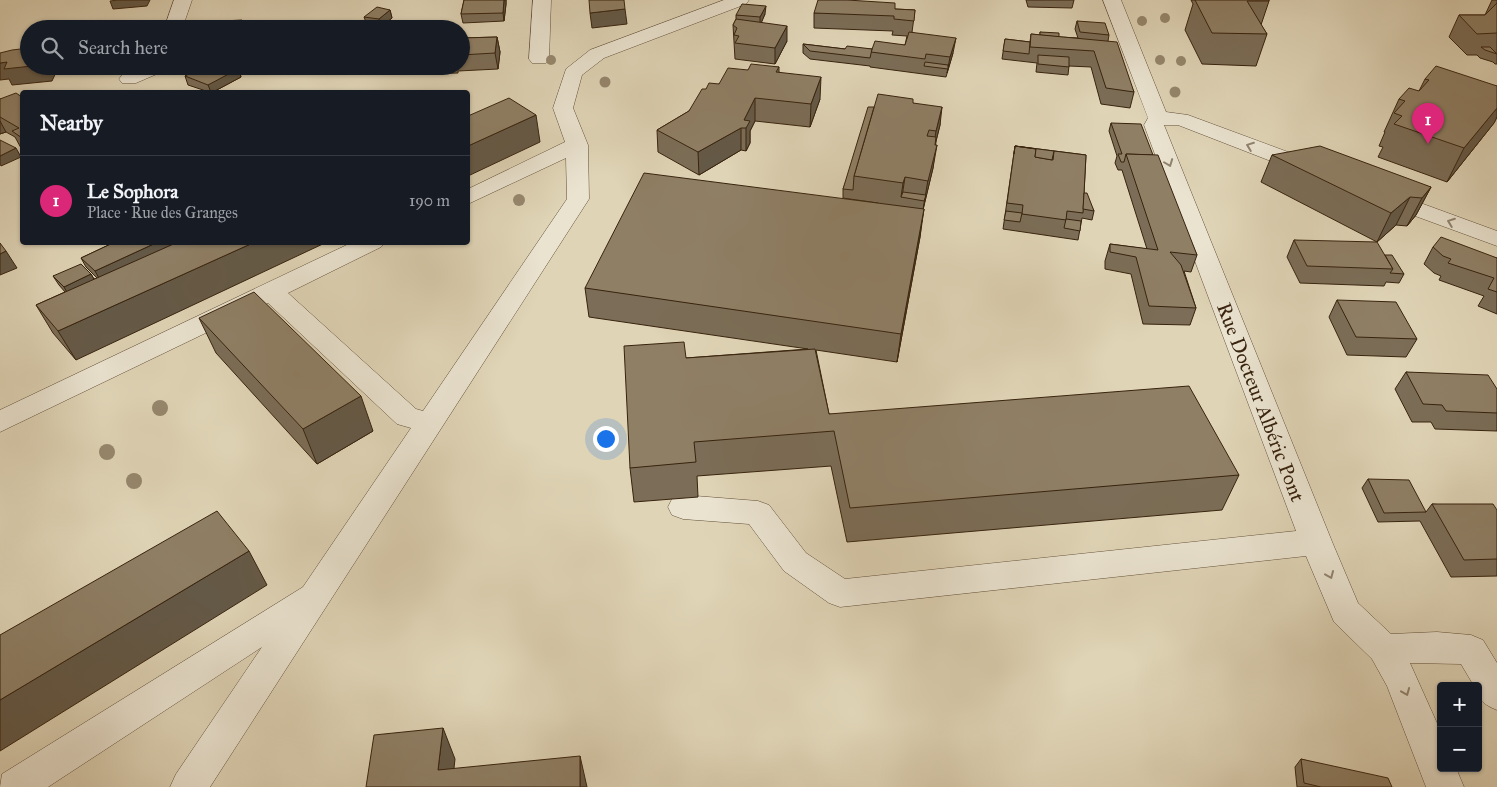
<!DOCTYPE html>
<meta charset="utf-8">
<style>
body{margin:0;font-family:"IM FELL Great Primer",serif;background:#242831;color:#f1f3f6}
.controls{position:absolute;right:15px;bottom:15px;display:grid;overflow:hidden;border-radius:5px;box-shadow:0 1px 4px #0004}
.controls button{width:45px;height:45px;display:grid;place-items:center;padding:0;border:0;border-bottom:1px solid #363941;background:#171b24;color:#f1f3f6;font:25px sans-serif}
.you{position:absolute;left:605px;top:438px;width:18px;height:18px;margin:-12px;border:4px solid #fff;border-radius:50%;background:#1a73e8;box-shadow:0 0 0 8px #1a73e833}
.badge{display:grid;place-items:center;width:32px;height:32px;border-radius:50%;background:#db2777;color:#fff;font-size:16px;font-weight:700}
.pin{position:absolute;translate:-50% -41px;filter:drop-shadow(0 1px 2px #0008)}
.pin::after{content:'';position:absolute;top:26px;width:18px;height:15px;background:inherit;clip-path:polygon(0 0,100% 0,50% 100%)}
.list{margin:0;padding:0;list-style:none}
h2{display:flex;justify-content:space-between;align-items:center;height:65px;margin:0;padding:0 20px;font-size:21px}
h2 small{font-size:16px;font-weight:400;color:#9ea1a6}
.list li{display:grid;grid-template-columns:32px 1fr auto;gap:15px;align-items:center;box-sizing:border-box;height:90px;padding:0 20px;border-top:1px solid #363941}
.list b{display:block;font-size:19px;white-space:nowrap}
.list p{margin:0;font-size:16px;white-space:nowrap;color:#9ea1a6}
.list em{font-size:16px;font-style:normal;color:#9ea1a6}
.icon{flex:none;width:28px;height:28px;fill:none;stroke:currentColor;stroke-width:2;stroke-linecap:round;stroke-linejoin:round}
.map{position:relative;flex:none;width:1497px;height:787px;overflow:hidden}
.search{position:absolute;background:#171b24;box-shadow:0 1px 4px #0004;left:20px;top:20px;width:450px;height:55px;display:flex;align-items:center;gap:12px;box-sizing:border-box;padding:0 18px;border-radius:28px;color:#9ea1a6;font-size:19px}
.panel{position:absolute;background:#171b24;box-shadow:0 1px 4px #0004;left:20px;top:90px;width:450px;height:155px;border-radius:5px}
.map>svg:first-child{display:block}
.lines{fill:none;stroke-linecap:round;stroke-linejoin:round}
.minor-casing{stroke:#624f38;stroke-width:1}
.minor{fill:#eae3d0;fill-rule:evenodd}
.tree{fill:#96876d}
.wall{fill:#7b6d57;stroke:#38230e}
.shaded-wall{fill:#645947;stroke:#38230e}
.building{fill:#8f7f65;stroke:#38230e}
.oneway{stroke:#91836f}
.labels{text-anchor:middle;stroke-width:4;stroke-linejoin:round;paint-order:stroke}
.street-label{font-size:20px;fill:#38230e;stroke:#eae3d0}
</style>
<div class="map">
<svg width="1497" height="787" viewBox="0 0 1497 787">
<rect width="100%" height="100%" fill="#dfd4b6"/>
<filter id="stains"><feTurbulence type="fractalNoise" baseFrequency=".004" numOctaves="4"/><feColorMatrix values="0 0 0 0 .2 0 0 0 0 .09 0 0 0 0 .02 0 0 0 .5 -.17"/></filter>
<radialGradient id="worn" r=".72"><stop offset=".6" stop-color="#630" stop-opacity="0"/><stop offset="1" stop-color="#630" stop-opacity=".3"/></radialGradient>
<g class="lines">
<g class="minor-casing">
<g id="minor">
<path d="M174,0H192L182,29H164Z"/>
<path d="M533,0H551L549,59L546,63H532L529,59Z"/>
<path d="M724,0H749L746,4L604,58L582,75L573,108L588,145L589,199L210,787H170L176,774L262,647L48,787H0L2,774L303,587L411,428L397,424L268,303L0,432V410L353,242H385L381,247L288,293L416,409L423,411L567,199L566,158L468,204V189L565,142L553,108L566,69L590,50Z"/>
<path d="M1103,0H1121L1166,112L1188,115L1315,162L1318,167L1315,172L1307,174L1299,172L1178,125H1164L1333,544L1358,603L1391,634L1437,632L1471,635L1483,640L1497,663V710C1484,705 1478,700 1478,686H1474L1461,664L1410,663L1441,732V768H1456L1464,787H1426L1387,686L1372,659L1334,622L1306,556L840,607L829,603L784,571L749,524L683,519L672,515L668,507L672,499L683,495L758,501L769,505L806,553L845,579L1296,531L1144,125L1148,118Z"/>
<path d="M142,66H168L166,70L136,83H122L119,79L122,75Z"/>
<path d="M1385,190L1497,231V246L1377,202L1374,197L1377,192Z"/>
</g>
</g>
<use href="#minor" class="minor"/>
</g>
<g class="tree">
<circle cx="1165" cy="18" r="5"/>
<circle cx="1142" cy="21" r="5"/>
<circle cx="551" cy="60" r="5"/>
<circle cx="1160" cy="60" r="5"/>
<circle cx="1181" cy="61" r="5"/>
<circle cx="605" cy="82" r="5.5"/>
<circle cx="1175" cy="92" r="5.5"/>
<circle cx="519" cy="200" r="6"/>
<circle cx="160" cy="408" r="8"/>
<circle cx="107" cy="452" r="8"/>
<circle cx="134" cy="481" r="8"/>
</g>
<g class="wall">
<path d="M464,0H506V4L504,21L463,23L461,14Z"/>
<path d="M1026,0H1074L1072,8L1028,7Z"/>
<path d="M1191,0H1269V1L1261,25L1267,34L1256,66L1202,64L1185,30L1193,4Z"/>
<path d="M1492,0H1497V64H1495L1493,62L1480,58L1477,55H1467L1449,37L1459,15H1485Z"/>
<path d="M895,9L915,10L912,32L953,53L946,77L870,67V66L810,59L803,53V44L845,49H872L905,45L907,36L892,35L893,31L814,28V13Z"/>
<path d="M390,10L392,18L381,27L367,25L364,17Z"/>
<path d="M765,14L761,22L787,41L775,64L735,59L733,25L736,19V15Z"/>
<path d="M1077,21L1109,35L1108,41L1134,92L1130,108L1101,104L1091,67L1069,66L1068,75L1036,72L1037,63L1002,59L1005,39L1030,42L1031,34L1040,35V32L1059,37L1078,38L1075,29Z"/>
<path d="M497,37L500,52L498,69L458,71V73L428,74L427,66H461V38Z"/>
<path d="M97,66H118L117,68L98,69Z"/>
<path d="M204,66H243L242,68L239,70L241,77L213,92H209L188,85L185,76Z"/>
<path d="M779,67V72L820,99L810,127L755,121L750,131V143L746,151L741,150L699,175L658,152L657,130L689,111L706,89L719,84L748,70Z"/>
<path d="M1425,79L1497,86V117L1494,123L1447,182L1378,157L1383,147L1379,146L1385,132H1384L1399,99L1419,91Z"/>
<path d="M22,97V149L21,148L15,137L6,132L0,134V99Z"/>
<path d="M913,103L940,116V125L936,141L933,168L923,209L920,237L897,362L816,350L829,414L1239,475L1222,510L847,542L831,466L697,476L698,497L634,502L630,468L686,358L808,349L589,317L585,288L878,203L843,198V189L874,107Z"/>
<path d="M1111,123L1153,155L1197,255L1191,272L1184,271L1196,308L1190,325L1143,324L1131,274L1105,269V261L1110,244L1147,249L1122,170H1118L1115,163L1117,156L1109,131Z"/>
<path d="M1015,146L1086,155L1084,193L1094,211L1092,220L1082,218L1078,240L1003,229Z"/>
<path d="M1272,155L1431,187L1416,215L1407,226L1396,225L1377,242L1261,182Z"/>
<path d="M1294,240L1385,255L1404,274L1399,283L1386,282L1384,286L1300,283L1287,257Z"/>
<path d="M115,242L76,360L53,333L36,305L65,292L59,285L53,276L91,274L94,279L97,278L86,267L81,258Z"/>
<path d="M1433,247L1497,258V314L1478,306L1484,296L1439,280L1441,276L1434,273L1424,264Z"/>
<path d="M1337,300L1417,339L1406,357L1347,355L1329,317Z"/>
<path d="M199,318L373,431L317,464L216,353Z"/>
<path d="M1406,372L1497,389V431L1435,429L1431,422H1412L1395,389Z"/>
<path d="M1368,479L1426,512L1432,504L1497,510V576L1451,577L1420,521L1378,522L1362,488Z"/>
<path d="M1301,759L1392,787H1297L1295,767Z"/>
</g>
<g class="shaded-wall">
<path d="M118,0H150L147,6L113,9L110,1Z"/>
<path d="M504,0H506V4L504,21L503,13Z"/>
<path d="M766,6L765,14L760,26V17Z"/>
<path d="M625,9L627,24L592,28L590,13Z"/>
<path d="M390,10L392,18L381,27L379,19Z"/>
<path d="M242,20L246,29H240Z"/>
<path d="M787,26V41L775,64V48Z"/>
<path d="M497,37L500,52L498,69L495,53Z"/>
<path d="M956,38L953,53L947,73L950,57Z"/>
<path d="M7,62L32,66H59L52,81L12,85L9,79L0,80V63Z"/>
<path d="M229,66H243L242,68L239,70L241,77L213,92H211L208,85Z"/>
<path d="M821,77L820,99L810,127L811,104Z"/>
<path d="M755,98V121L750,131V143L746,151V128L744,120Z"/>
<path d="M942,107L940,125L936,141L933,158L937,145L933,168L923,210L936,131Z"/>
<path d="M1497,108V117L1494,123L1447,182L1464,148Z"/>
<path d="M536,115L540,142L468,176V146Z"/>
<path d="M0,121L6,132L0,134Z"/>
<path d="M741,128V150L699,175L698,152Z"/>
<path d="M16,148L21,157L1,166L0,164V156Z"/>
<path d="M905,177L902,197H901L903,183Z"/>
<path d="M1431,187L1416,215L1407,226L1422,198Z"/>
<path d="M1410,197L1396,225L1377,242L1391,213Z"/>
<path d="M924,209L920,237L897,362L901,334Z"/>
<path d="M158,242H181L100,280L95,271Z"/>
<path d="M255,242H327L76,360L58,331Z"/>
<path d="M6,251L17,268L0,275V254Z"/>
<path d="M91,274L96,283L69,296L64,287Z"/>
<path d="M361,396L373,431L317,464L303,429Z"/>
<path d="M249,551L267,585L0,751V700Z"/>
<path d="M443,728L455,759L452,787L438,770Z"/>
<path d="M580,756L587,787H580Z"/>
</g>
<g class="building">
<path d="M464,0H504L503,13L461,14Z"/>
<path d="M589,0H624L625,9L590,13Z"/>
<path d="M818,0H847L895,3V9L915,10L914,21L894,19V16L814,13Z"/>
<path d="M1195,0H1269V1H1247L1267,34L1212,33Z"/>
<path d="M1497,3V33L1477,34L1459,15H1485Z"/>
<path d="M742,4L766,6L760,17L736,15Z"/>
<path d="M377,7L390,10L379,19L364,17Z"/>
<path d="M736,19L787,26L775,48L735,43L739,36L734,35L737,28L733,25Z"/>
<path d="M242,20L240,29H202L204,22Z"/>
<path d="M1077,21L1105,23L1109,35L1080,32Z"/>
<path d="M909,32L956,38L950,57L926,54L925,59L871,52L875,41L905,45Z"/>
<path d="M1040,32L1059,33V37L1040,35Z"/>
<path d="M1031,34L1117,42L1134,92L1106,88L1094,51L1030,47Z"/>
<path d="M497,37L495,53L461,55V38Z"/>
<path d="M1005,39L1030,42L1029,54L1003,51Z"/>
<path d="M803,44L845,49L847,46L872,49L870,58L810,51Z"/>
<path d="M1481,47H1490L1497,54L1485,50Z"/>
<path d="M29,48V66H32L4,69L7,62L0,63V53L12,50Z"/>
<path d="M1038,55L1069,57V67L1038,64Z"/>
<path d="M925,62L948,65V69L924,66Z"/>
<path d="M751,64L779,67L776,72L821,77L811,104L755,98L744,120L750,121L746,128H741L698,152L657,130L689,111L702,89H706L709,83L719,84L728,68L748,70Z"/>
<path d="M204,66H231L238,69L208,85L185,76Z"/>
<path d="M1436,66L1497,86V108L1464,148L1394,124L1402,116L1394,113L1405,101L1399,99L1409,88L1419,91L1429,80L1425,79Z"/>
<path d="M16,93L22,97V138L12,131L19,128L0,117V99Z"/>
<path d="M878,94L913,99V103L942,107L936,131L929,130L927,136L936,137L935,145H937L928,181L905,177L903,183L854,176Z"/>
<path d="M509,98L536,115L468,146V116Z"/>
<path d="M868,107H874L854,176L853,190L843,189Z"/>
<path d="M1111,123L1141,124L1153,155L1126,154L1124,162H1121L1118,154H1122Z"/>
<path d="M0,140L16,148L0,156Z"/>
<path d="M1015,146L1036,149L1035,157L1053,160L1054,151L1086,155L1083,213L1067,211L1066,220L1022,214L1023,205L1007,203Z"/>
<path d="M1015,146L1014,154L1015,146L1054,151L1052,160L1035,157L1036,149Z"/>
<path d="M1320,146L1431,187L1422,198L1410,197L1391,213L1272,155Z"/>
<path d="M1126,154L1158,155L1197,255L1170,252L1181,265L1196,308L1149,306L1136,257L1110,252V244L1158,250Z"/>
<path d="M644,173L924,209L901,334L585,288Z"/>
<path d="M903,192L926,195L924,201L901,197Z"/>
<path d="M1084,193H1087L1094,211L1083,209Z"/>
<path d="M1006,211L1022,213L1020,222L1004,220Z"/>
<path d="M1066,219L1081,221L1080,231L1064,228Z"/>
<path d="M1441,237L1497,258V292L1488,289L1494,278L1448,263L1451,259L1443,256L1433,247Z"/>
<path d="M1294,240L1377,242L1393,269L1307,266Z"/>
<path d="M115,242H158L95,271L81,258Z"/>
<path d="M178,242H255L58,331L36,305Z"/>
<path d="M0,243L6,251L0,254Z"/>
<path d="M1385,255H1392L1404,274L1390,273L1393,269Z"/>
<path d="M81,264L91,274L64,287L53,276Z"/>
<path d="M254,292L361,396L303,429L199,318Z"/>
<path d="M1337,300L1396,302L1417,339L1356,337Z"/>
<path d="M684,342L686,358L815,349L829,414L1189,386L1239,475L850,508L834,431L694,442L696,462L630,468L624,346Z"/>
<path d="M1406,372L1488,375L1497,389V413L1446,411L1442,405L1423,404Z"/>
<path d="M1368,479L1409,480L1426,512L1384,513Z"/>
<path d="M1432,504H1493L1497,510V559L1464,560Z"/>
<path d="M217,511L249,551L0,700V635Z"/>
<path d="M443,728L438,770L580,756V787H366L374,735Z"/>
<path d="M1301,759L1388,778L1392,787H1321L1304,783Z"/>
</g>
<defs><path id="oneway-chevron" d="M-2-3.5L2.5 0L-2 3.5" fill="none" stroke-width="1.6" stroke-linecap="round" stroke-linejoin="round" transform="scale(1.25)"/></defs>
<g class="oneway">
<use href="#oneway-chevron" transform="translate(1250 146) rotate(-159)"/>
<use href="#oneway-chevron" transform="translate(1169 163) rotate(69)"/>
<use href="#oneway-chevron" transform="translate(1451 222) rotate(-159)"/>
<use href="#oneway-chevron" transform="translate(1330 575) rotate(67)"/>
<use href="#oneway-chevron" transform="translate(1406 692) rotate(68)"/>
</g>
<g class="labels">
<g class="street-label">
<text transform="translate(1261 402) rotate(69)" y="7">Rue Docteur Albéric Pont</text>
</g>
</g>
<rect width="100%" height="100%" filter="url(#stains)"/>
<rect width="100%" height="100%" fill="url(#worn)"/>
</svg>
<div class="controls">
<button>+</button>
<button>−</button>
</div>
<div class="you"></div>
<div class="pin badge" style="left:1428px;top:144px">1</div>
<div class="search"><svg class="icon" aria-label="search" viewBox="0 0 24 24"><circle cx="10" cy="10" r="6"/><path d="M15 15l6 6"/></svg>Search here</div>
<section class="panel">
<h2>Nearby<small></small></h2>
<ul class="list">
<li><span class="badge">1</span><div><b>Le Sophora</b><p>Place · Rue des Granges</p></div><em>190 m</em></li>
</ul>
</section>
</div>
